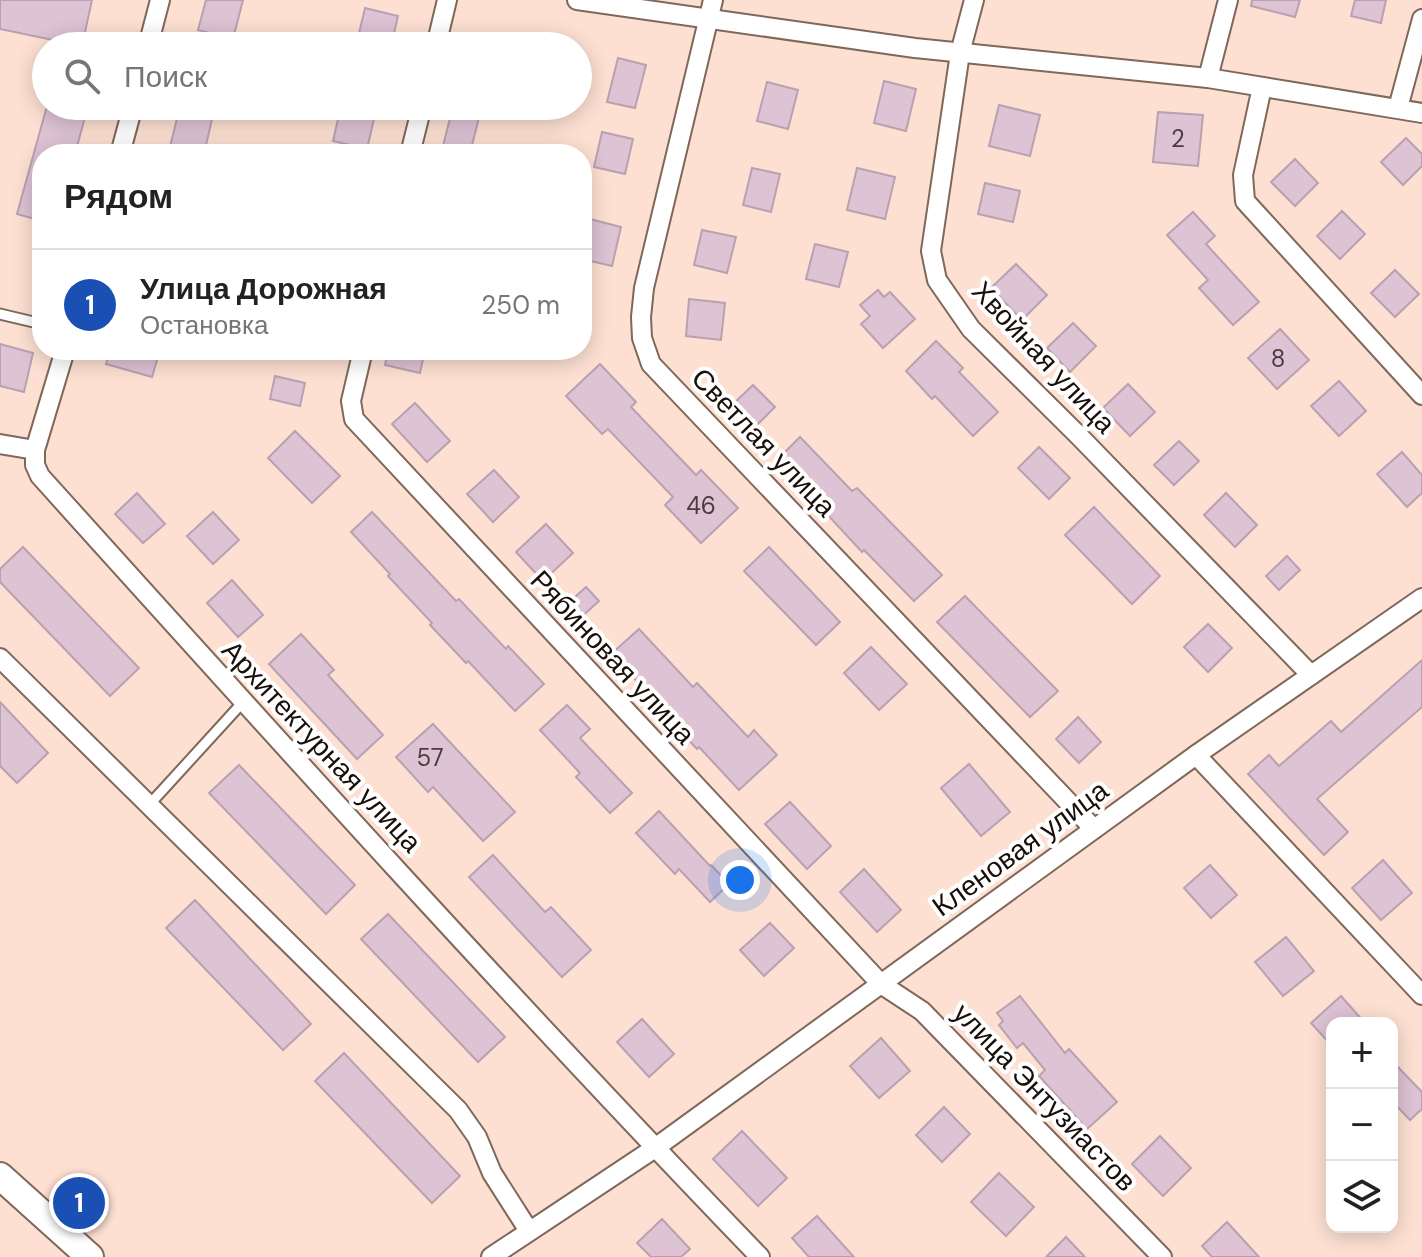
<!DOCTYPE html>
<html lang="ru">
<meta charset="utf-8">
<style>
body{margin:0;font-family:"DM Sans",sans-serif;background:#f2f2f2;color:#222}
.controls{position:absolute;right:24px;bottom:24px;display:grid;overflow:hidden;border-radius:16px;box-shadow:0 4px 20px #0003}
.controls button{width:72px;height:72px;display:grid;place-items:center;padding:0;border:0;border-bottom:2px solid #e0e0e0;background:#fff;color:#222;font:40px sans-serif}
.you{position:absolute;left:740px;top:880px;width:28px;height:28px;margin:-20px;border:6px solid #fff;border-radius:50%;background:#1a73e8;box-shadow:0 0 0 12px #1a73e833}
.badge{display:grid;place-items:center;width:52px;height:52px;border-radius:50%;background:#9454ca;color:#fff;font-size:26px;font-weight:700}
.pin{position:absolute;translate:-50% -50%;border:4px solid #fff;box-shadow:0 2px 8px #0006}
.list{margin:0;padding:0;list-style:none}
h2{display:flex;justify-content:space-between;align-items:center;height:104px;margin:0;padding:0 32px;font-size:34px}
h2 small{font-size:26px;font-weight:400;color:#767676}
.list li{display:grid;grid-template-columns:52px 1fr auto;gap:24px;align-items:center;box-sizing:border-box;height:112px;padding:0 32px;border-top:2px solid #e0e0e0}
.list b{display:block;font-size:30px;white-space:nowrap}
.list p{margin:0;font-size:26px;white-space:nowrap;color:#767676}
.list em{font-size:26px;font-style:normal;color:#767676}
.icon{flex:none;width:44px;height:44px;fill:none;stroke:currentColor;stroke-width:2;stroke-linecap:round;stroke-linejoin:round}
.map{position:relative;flex:none;width:1422px;height:1257px;overflow:hidden}
.search{position:absolute;background:#fff;box-shadow:0 4px 20px #0003;left:32px;top:32px;width:560px;height:88px;display:flex;align-items:center;gap:20px;box-sizing:border-box;padding:0 28px;border-radius:44px;color:#767676;font-size:30px}
.panel{position:absolute;background:#fff;box-shadow:0 4px 20px #0003;left:32px;top:144px;width:560px;height:216px;border-radius:32px}
.map>svg:first-child{display:block}
.building{fill:#ddc3d4;stroke:#b9a1b1;stroke-width:2}
.lines{fill:none;stroke-linecap:round;stroke-linejoin:round}
.service-casing{stroke:#7f675a;stroke-width:13}
.minor-casing{stroke:#7f675a;stroke-width:22}
.secondary-casing{stroke:#7f675a;stroke-width:30}
.service{stroke:#fff;stroke-width:9}
.minor{stroke:#fff;stroke-width:18}
.secondary{stroke:#fff;stroke-width:26}
.labels{text-anchor:middle;stroke-width:8;stroke-linejoin:round;paint-order:stroke}
.number-label{font-size:24px;fill:#493c3c}
.street-label{font-size:28px;fill:#180f0a;stroke:#fff}
</style>
<div class="map">
<svg width="1422" height="1257" viewBox="0 0 1422 1257">
<rect width="100%" height="100%" fill="#fde0d2"/>
<g class="building">
<path d="M0,0H92L82,46L0,29Z"/>
<path d="M206,0H243L233,39L198,30Z"/>
<path d="M1252,0H1300L1295,17L1251,6Z"/>
<path d="M1355,0H1386L1381,23L1351,16Z"/>
<path d="M365,8L398,16L391,46H356Z"/>
<path d="M618,58L646,65L635,108L607,102Z"/>
<path d="M884,81L916,89L906,131L874,123Z"/>
<path d="M767,82L798,90L788,129L757,121Z"/>
<path d="M999,105L1040,115L1030,156L989,146Z"/>
<path d="M47,106H88L75,154H42V221L17,214Z"/>
<path d="M180,106H215L204,154L170,147Z"/>
<path d="M341,106H377L367,149L333,141Z"/>
<path d="M453,106H482L470,153L443,146Z"/>
<path d="M1158,112L1203,115L1198,166L1153,162Z"/>
<path d="M602,132L633,139L625,174L594,167Z"/>
<path d="M1406,138L1422,154V166L1403,185L1381,162Z"/>
<path d="M1295,159L1318,183L1295,206L1271,182Z"/>
<path d="M752,168L780,174L771,212L743,205Z"/>
<path d="M857,168L895,177L885,219L847,210Z"/>
<path d="M985,183L1020,191L1013,222L978,214Z"/>
<path d="M1342,211L1365,234L1340,259L1317,236Z"/>
<path d="M1193,212L1215,236L1206,244L1259,302L1233,325L1199,288L1208,280L1167,235Z"/>
<path d="M586,218L621,227L612,266L582,259V234Z"/>
<path d="M702,230L736,237L727,273L694,265Z"/>
<path d="M815,244L848,252L839,287L806,279Z"/>
<path d="M1016,264L1047,295L1022,320L991,288Z"/>
<path d="M1395,270L1419,294L1395,317L1371,293Z"/>
<path d="M878,290L884,297L890,292L915,319L883,348L861,324L870,316L860,305Z"/>
<path d="M689,299L725,303L721,340L686,336Z"/>
<path d="M1073,323L1096,346L1070,372L1047,348Z"/>
<path d="M1280,329L1309,360L1277,389L1248,358Z"/>
<path d="M936,341L963,368L959,372L998,412L973,436L935,396L932,399L906,371Z"/>
<path d="M0,344L33,353L24,392L0,386Z"/>
<path d="M110,350H160L152,377L106,364Z"/>
<path d="M388,350H425L420,373L385,365Z"/>
<path d="M600,364L636,402L631,407L696,475L701,470L738,508L701,543L665,505L673,497L608,429L602,434L566,396Z"/>
<path d="M275,376L305,383L300,406L270,399Z"/>
<path d="M1339,381L1366,411L1339,436L1311,406Z"/>
<path d="M1128,384L1155,412L1130,436L1103,408Z"/>
<path d="M753,385L775,407L755,427L733,404Z"/>
<path d="M415,403L450,441L427,462L392,424Z"/>
<path d="M295,431L340,476L312,503L268,458Z"/>
<path d="M800,437L852,491L857,488L942,575L914,601L864,550L862,552L777,460Z"/>
<path d="M1179,441L1199,461L1174,485L1154,465Z"/>
<path d="M1039,447L1070,478L1049,499L1018,468Z"/>
<path d="M1402,452L1422,475V493L1407,507L1377,474Z"/>
<path d="M494,470L519,497L493,522L467,494Z"/>
<path d="M137,493L165,524L143,543L115,514Z"/>
<path d="M1226,493L1257,525L1235,547L1204,515Z"/>
<path d="M1094,507L1160,576L1132,604L1065,535Z"/>
<path d="M213,512L239,540L213,564L187,536Z"/>
<path d="M372,512L456,601L459,599L506,649L508,646L544,684L515,711L468,661L466,663L430,625L432,623L388,576L390,574L351,532Z"/>
<path d="M546,524L573,553L543,581L516,552Z"/>
<path d="M23,547L139,668L110,696L0,582V569Z"/>
<path d="M769,547L840,622L816,645L744,571Z"/>
<path d="M1287,556L1300,570L1279,590L1266,576Z"/>
<path d="M232,580L263,615L238,637L207,603Z"/>
<path d="M586,587L599,601L578,620L565,606Z"/>
<path d="M965,596L1058,691L1030,717L937,622Z"/>
<path d="M1208,624L1232,648L1208,672L1184,647Z"/>
<path d="M639,629L693,687L697,683L748,737L754,730L777,755L739,790L699,747L697,749L664,714L666,712L611,654Z"/>
<path d="M301,634L334,670L328,675L383,735L357,759L269,664Z"/>
<path d="M871,647L907,684L879,710L844,673Z"/>
<path d="M1422,660V707L1317,799L1348,832L1324,855L1248,774L1269,755L1279,766L1331,721L1341,732Z"/>
<path d="M0,702L48,753L17,783L0,766Z"/>
<path d="M567,705L590,729L580,738L632,793L610,813L576,777L580,773L540,730Z"/>
<path d="M1078,717L1101,742L1079,763L1056,739Z"/>
<path d="M433,724L515,812L483,841L433,787L428,792L396,757Z"/>
<path d="M969,764L1010,812L981,836L941,788Z"/>
<path d="M239,765L355,885L326,914L209,793Z"/>
<path d="M790,802L831,846L807,869L765,824Z"/>
<path d="M659,811L710,866L711,865L729,884L710,902L679,869L675,874L636,833Z"/>
<path d="M493,855L545,912L551,907L591,950L562,977L469,877Z"/>
<path d="M1383,860L1412,893L1381,920L1352,888Z"/>
<path d="M1210,865L1237,895L1211,918L1184,888Z"/>
<path d="M864,869L901,910L877,932L840,892Z"/>
<path d="M195,900L311,1024L283,1050L166,928Z"/>
<path d="M388,914L505,1037L478,1062L361,939Z"/>
<path d="M770,923L794,948L764,976L740,950Z"/>
<path d="M1286,937L1314,971L1283,996L1255,962Z"/>
<path d="M1020,996L1065,1053L1069,1049L1117,1102L1087,1129L1039,1076L1045,1070L1023,1043L1017,1048L999,1025L1003,1021L997,1013Z"/>
<path d="M1341,996L1365,1023H1332V1046L1311,1023Z"/>
<path d="M642,1019L674,1054L649,1077L617,1042Z"/>
<path d="M881,1038L910,1071L879,1098L850,1066Z"/>
<path d="M344,1053L460,1176L432,1203L315,1081Z"/>
<path d="M1392,1061L1422,1092V1109L1410,1120L1392,1101Z"/>
<path d="M944,1107L970,1134L942,1162L916,1135Z"/>
<path d="M742,1131L787,1178L758,1206L713,1159Z"/>
<path d="M1160,1136L1191,1168L1163,1196L1132,1164Z"/>
<path d="M999,1173L1034,1207L1006,1236L971,1202Z"/>
<path d="M817,1216L854,1257H809L792,1238Z"/>
<path d="M662,1219L690,1249L681,1257H651L637,1243Z"/>
<path d="M1227,1222L1259,1257H1212L1202,1246Z"/>
<path d="M1066,1237L1085,1257H1046Z"/>
</g>
<g class="lines">
<g class="service-casing">
<g id="service">
<path d="M0,314L42,324"/>
<path d="M149,805L243,702"/>
</g>
</g>
<g class="minor-casing">
<g id="minor">
<path d="M577,0L915,48L1208,78L1422,113"/>
<path d="M713,0L644,288L641,317L642,338L651,364L1094,829"/>
<path d="M974,0L960,53L931,251L937,280L971,329L1079,436L1311,675"/>
<path d="M148,46L160,0"/>
<path d="M436,46L447,0"/>
<path d="M1208,78L1228,0"/>
<path d="M1262,87L1243,175L1245,201L1422,395"/>
<path d="M1398,108L1422,19"/>
<path d="M120,154L133,106"/>
<path d="M410,154L422,106"/>
<path d="M65,350L35,450V465L40,476C277,739 514,1002 760,1257"/>
<path d="M363,350L351,401L354,419L881,984L922,1011L1162,1257"/>
<path d="M0,444L35,450"/>
<path d="M0,658L458,1110L477,1137L492,1173L529,1231"/>
<path d="M1196,755L1422,995"/>
<path d="M491,1257L655,1148L1196,755L1422,598"/>
</g>
</g>
<g class="secondary-casing">
<path id="secondary" d="M0,1176L90,1257"/>
</g>
<use href="#service" class="service"/>
<use href="#minor" class="minor"/>
<use href="#secondary" class="secondary"/>
</g>
<g class="labels">
<g class="number-label">
<text x="1178" y="147">2</text>
<text x="1278" y="367">8</text>
<text x="701" y="514">46</text>
<text x="430" y="766">57</text>
</g>
<g class="street-label">
<text transform="translate(1044 357) rotate(47)" y="10">Хвойная улица</text>
<text transform="translate(764 442) rotate(46)" y="10">Светлая улица</text>
<text transform="translate(613 657) rotate(47)" y="10">Рябиновая улица</text>
<text transform="translate(322 746) rotate(47)" y="10">Архитектурная улица</text>
<text transform="translate(1020 848) rotate(-36)" y="10">Кленовая улица</text>
<text transform="translate(1045 1097) rotate(46)" y="10">улица Энтузиастов</text>
</g>
</g>
</svg>
<div class="controls">
<button>+</button>
<button>−</button>
<button><svg class="icon" aria-label="layers" viewBox="0 0 24 24"><path d="M12 4l9 5-9 5-9-5zM3 14l9 5 9-5"/></svg></button>
</div>
<div class="you"></div>
<div class="pin badge" style="left:79px;top:1203px;background:#1a4fb4">1</div>
<div class="search"><svg class="icon" aria-label="search" viewBox="0 0 24 24"><circle cx="10" cy="10" r="6"/><path d="M15 15l6 6"/></svg>Поиск</div>
<section class="panel">
<h2>Рядом<small></small></h2>
<ul class="list">
<li><span class="badge" style="background:#1a4fb4">1</span><div><b>Улица Дорожная</b><p>Остановка</p></div><em>250 m</em></li>
</ul>
</section>
</div>
